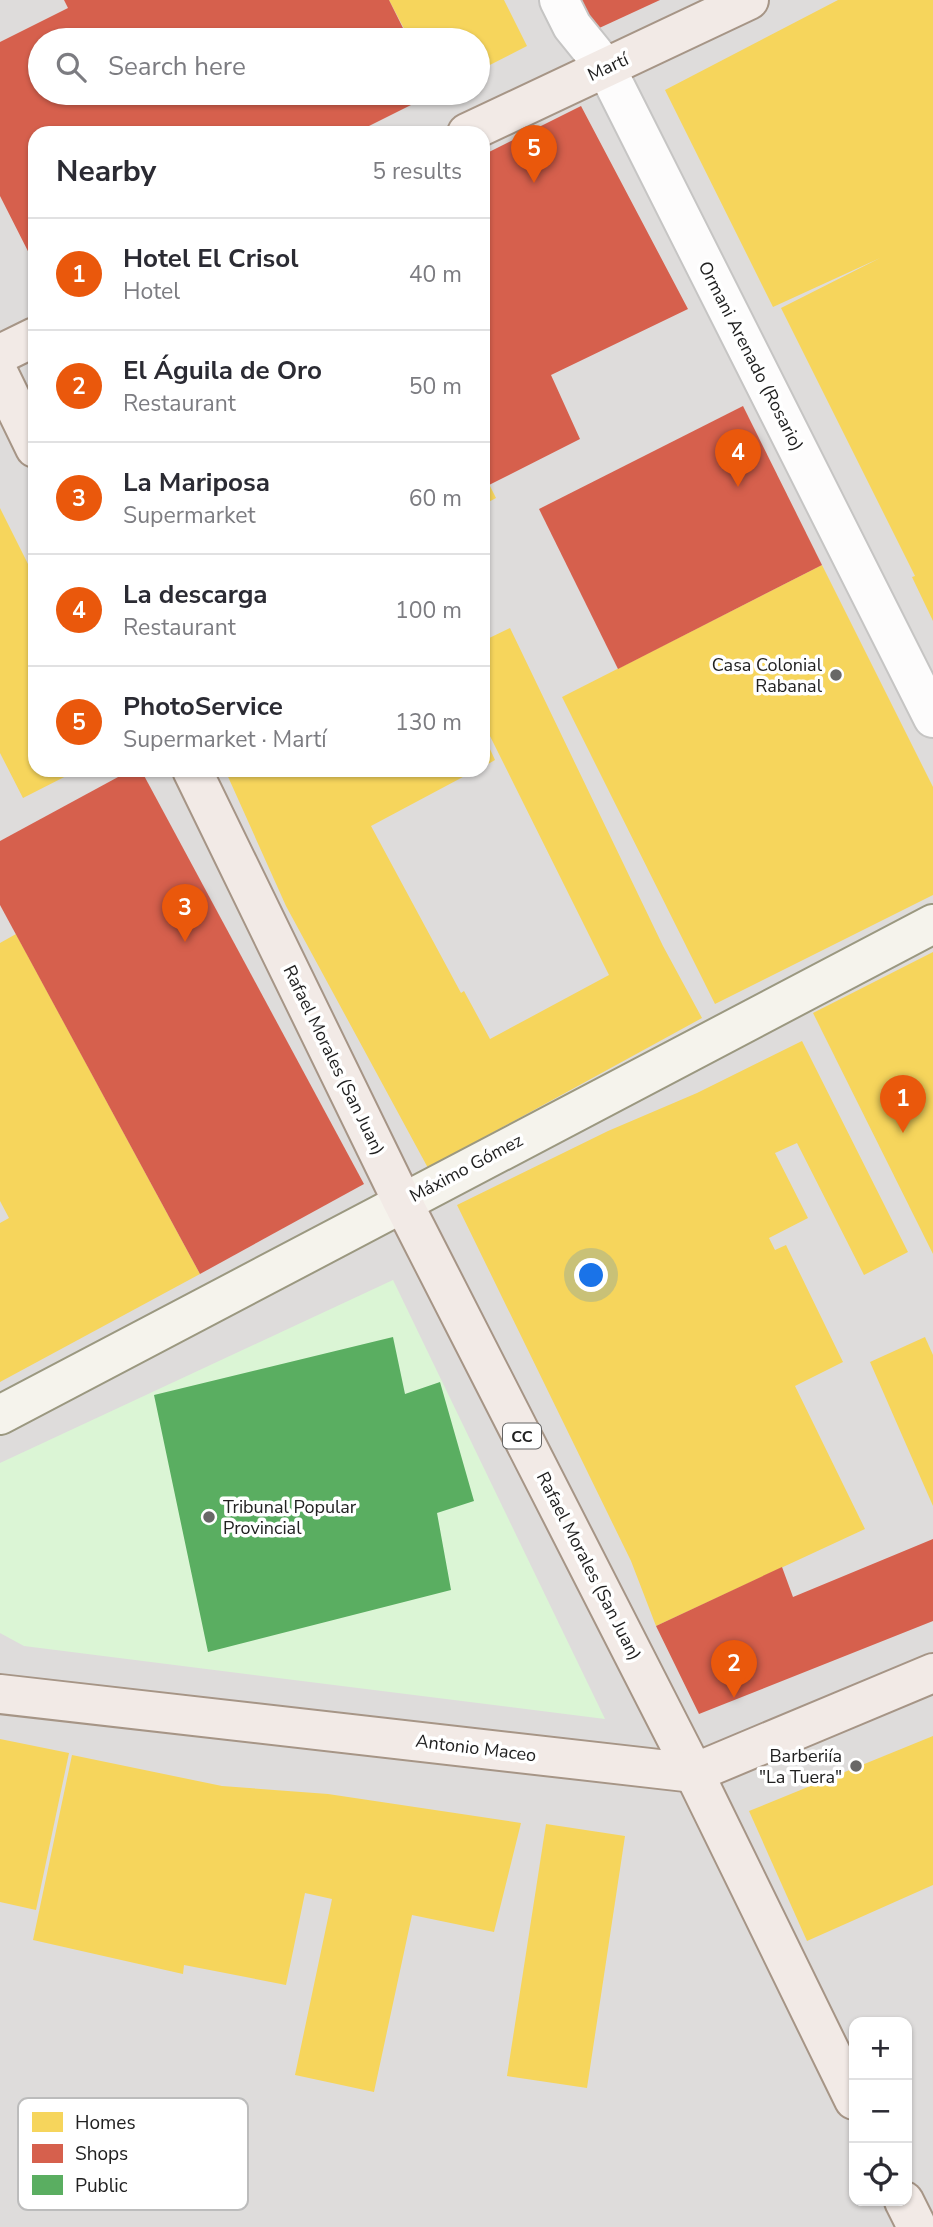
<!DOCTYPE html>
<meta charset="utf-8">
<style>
body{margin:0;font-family:"Nunito Sans",sans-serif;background:#f7f7f7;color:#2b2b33}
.controls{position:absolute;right:21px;bottom:21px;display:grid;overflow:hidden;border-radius:14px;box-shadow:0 2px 5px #0004}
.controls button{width:63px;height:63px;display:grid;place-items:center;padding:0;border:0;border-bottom:2px solid #e1e1e2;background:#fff;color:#2b2b33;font:35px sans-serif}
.you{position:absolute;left:592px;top:1276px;width:24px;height:24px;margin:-18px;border:5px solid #fff;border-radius:50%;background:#1a73e8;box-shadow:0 0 0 10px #1a73e833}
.badge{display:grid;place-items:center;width:46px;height:46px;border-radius:50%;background:#ea580c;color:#fff;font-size:23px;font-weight:700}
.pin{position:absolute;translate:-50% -58px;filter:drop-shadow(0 2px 4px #0008)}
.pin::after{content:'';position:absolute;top:37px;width:24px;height:21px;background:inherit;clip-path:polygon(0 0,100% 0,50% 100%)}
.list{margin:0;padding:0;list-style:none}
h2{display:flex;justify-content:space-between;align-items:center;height:91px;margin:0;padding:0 28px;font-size:30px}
h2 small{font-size:23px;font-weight:400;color:#7c7c81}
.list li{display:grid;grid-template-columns:46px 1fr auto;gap:21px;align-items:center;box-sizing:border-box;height:112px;padding:0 28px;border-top:2px solid #e1e1e2}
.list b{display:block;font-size:26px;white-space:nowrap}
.list p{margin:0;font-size:23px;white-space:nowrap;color:#7c7c81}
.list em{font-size:23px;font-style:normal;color:#7c7c81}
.icon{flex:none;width:38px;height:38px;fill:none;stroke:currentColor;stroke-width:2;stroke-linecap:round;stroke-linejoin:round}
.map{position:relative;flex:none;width:933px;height:2227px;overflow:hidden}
.search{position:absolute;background:#fff;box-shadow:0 2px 5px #0004;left:28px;top:28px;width:462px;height:77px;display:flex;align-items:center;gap:18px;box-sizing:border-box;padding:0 24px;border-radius:38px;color:#7c7c81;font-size:26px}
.panel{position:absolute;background:#fff;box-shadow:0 2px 5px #0004;left:28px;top:126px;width:462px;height:651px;border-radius:21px}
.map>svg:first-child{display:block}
.residential{fill:#dedcdb;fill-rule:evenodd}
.park{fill:#dbf5d5}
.homes{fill:#f6d55c}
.shops{fill:#d6604d}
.public{fill:#5aae61}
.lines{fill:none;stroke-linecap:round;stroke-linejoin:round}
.street-casing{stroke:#c6c5c4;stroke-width:42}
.secondary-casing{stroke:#9b9880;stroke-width:42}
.primary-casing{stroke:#a69586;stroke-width:42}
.street{stroke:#fdfcfc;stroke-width:38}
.secondary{stroke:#f5f3ec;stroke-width:38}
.primary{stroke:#f2eae6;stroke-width:38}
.poi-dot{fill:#696867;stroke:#fff;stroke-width:2.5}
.labels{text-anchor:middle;stroke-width:7;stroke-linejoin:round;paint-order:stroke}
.shield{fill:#fff;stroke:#646464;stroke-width:2}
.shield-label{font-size:16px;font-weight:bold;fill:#212121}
.street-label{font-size:18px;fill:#212121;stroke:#fff}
.poi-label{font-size:18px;fill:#212121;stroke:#fff;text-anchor:end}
.key{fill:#fff;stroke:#bcbcbc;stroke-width:2}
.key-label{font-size:19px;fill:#212121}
</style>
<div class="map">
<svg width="933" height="2227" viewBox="0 0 933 2227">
<rect width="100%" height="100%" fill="#efecea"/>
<path class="residential" d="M0,0H933V2227H0ZM40,40H478V93H40ZM35,133H483V770H35ZM854,2022H907V2201H854Z"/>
<path class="park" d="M393,1280L605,1719L24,1646L0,1633V1463Z"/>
<g class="homes">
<path d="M389,0H504L527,46L478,71V40H410Z"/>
<path d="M838,0H933V621L912,577L915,576L781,308L880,258L773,307L665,90Z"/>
<path d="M483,472L496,498L483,505Z"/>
<path d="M0,508L35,578V770H78L23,798L0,753Z"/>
<path d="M822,565L933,787V895L715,1004L562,697Z"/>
<path d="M510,628L663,946L702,1018L428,1168L286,906L225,770H476L371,826L461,993L464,991L490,1039L609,975L483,722V641Z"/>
<path d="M483,734L495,760L483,767Z"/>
<path d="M16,934L200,1274L0,1382V1223L9,1218L0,1201V943Z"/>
<path d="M933,952V1254L813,1013Z"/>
<path d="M802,1041L908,1252L864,1275L797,1143L775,1153L808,1218L769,1238L775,1250L786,1245L843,1362L795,1386L865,1529L656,1626L631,1561L457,1205L608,1131L697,1093Z"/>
<path d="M925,1337L933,1355V1506L870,1362Z"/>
<path d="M933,1736V1885L807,1941L749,1811Z"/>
<path d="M0,1739L69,1753L36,1910L0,1902Z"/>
<path d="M72,1755L222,1786L328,1794L521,1823L494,1932L412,1915L374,2092L295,2075L332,1899L305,1893L286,1985L184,1965L183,1974L33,1940Z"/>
<path d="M546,1824L625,1836L587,2088L507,2076Z"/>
</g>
<g class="shops">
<path d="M64,0H389L409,40H40V93H435L355,133H35V265L0,196V42L68,8Z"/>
<path d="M580,0H660L595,30Z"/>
<path d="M581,106L688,309L551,375L580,439L489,485L483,472V155Z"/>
<path d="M743,406L822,565L618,669L539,509Z"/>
<path d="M131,770H141L364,1184L200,1274L0,905V841Z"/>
<path d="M933,1539V1621L699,1714L656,1626L782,1567L793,1597Z"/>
</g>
<path class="public" d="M393,1337L405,1394L440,1382L474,1501L437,1513L451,1590L208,1652L154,1395Z"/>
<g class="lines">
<g class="street-casing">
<path id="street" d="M559,0L572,26L606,68L933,718"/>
</g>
<g class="secondary-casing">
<path id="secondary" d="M0,1415L933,924"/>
</g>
<g class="primary-casing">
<g id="primary">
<path d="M467,133L749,0"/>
<path d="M0,354L35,337"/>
<path d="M0,376L35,448"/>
<path d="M192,770L402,1201L694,1773L854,2100"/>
<path d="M0,1694L694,1773L933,1673"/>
<path d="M904,2201L917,2227"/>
</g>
</g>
<use href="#street" class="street"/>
<use href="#secondary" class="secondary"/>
<use href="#primary" class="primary"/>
</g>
<g class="poi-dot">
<circle cx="836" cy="675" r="7"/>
<circle cx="209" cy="1517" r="7"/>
<circle cx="856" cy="1766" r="7"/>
</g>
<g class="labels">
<rect class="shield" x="503" y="1423.5" width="38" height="25" rx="5"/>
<g class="shield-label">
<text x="522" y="1442">CC</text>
</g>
<g class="street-label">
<text transform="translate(608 67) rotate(-25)" y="6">Martí</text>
<text transform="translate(751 356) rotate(63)" y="6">Ormani Arenado (Rosario)</text>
<text transform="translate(334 1060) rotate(64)" y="6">Rafael Morales (San Juan)</text>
<text transform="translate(466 1168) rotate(-28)" y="6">Máximo Gómez</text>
<text transform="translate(589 1566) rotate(63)" y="6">Rafael Morales (San Juan)</text>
<text transform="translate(476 1748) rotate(7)" y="6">Antonio Maceo</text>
</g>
<g class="poi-label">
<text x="822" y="671">Casa Colonial<tspan x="822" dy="21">Rabanal</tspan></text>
<text x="223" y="1513" text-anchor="start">Tribunal Popular<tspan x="223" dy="21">Provincial</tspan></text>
<text x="842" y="1762">Barberiía<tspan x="842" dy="21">"La Tuera"</tspan></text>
</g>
</g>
<rect x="18" y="2098" width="230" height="112" rx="10" class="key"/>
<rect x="32" y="2112" width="31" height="20" fill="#f6d55c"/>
<rect x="32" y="2144" width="31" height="19" fill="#d6604d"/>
<rect x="32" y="2175" width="31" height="20" fill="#5aae61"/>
<g class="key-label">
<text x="75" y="2129">Homes</text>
<text x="75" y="2160">Shops</text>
<text x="75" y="2192">Public</text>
</g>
</svg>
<div class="controls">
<button>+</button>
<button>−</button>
<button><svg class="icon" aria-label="locate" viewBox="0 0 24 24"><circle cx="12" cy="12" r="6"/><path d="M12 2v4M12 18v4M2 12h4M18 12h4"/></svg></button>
</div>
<div class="you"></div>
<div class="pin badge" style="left:903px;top:1133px">1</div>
<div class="pin badge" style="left:734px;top:1698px">2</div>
<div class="pin badge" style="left:185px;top:942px">3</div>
<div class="pin badge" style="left:738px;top:487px">4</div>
<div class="pin badge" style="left:534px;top:183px">5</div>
<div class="search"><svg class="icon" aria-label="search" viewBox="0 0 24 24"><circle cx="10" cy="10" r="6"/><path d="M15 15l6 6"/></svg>Search here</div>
<section class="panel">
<h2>Nearby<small>5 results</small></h2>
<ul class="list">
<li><span class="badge">1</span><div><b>Hotel El Crisol</b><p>Hotel</p></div><em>40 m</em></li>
<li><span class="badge">2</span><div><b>El Águila de Oro</b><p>Restaurant</p></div><em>50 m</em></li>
<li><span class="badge">3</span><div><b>La Mariposa</b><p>Supermarket</p></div><em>60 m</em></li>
<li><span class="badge">4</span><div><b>La descarga</b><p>Restaurant</p></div><em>100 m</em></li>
<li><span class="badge">5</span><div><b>PhotoService</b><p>Supermarket · Martí</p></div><em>130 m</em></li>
</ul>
</section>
</div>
